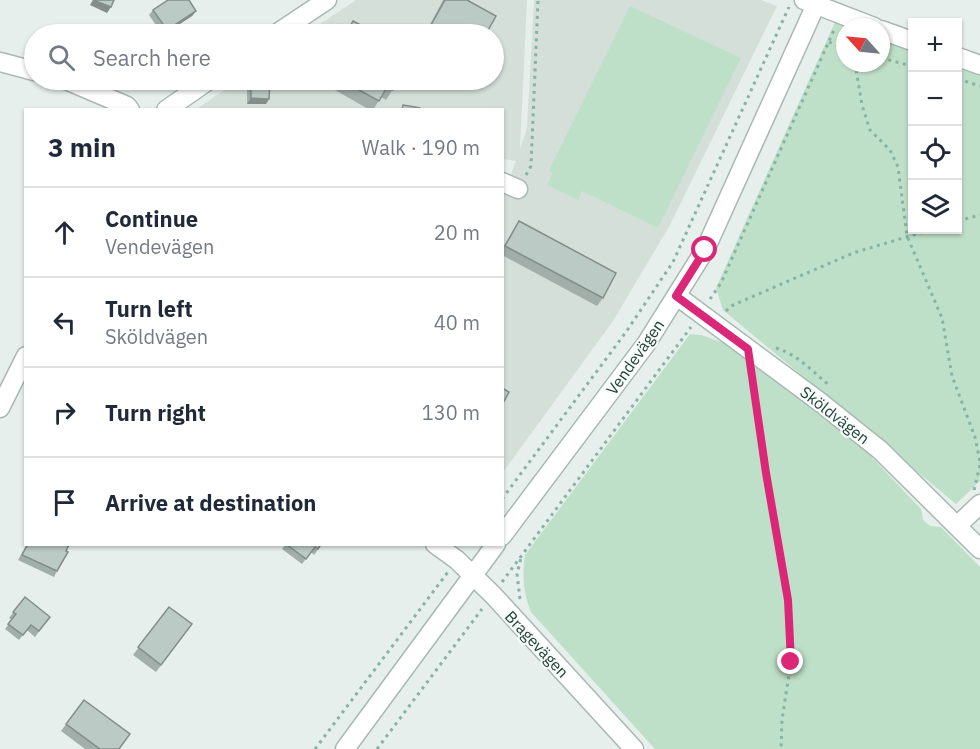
<!DOCTYPE html>
<meta charset="utf-8">
<style>
body{margin:0;font-family:"IBM Plex Sans",sans-serif;background:#f2f2f3;color:#1f2937}
.controls{position:absolute;right:18px;top:18px;display:grid;overflow:hidden;border-radius:0px;box-shadow:0 2px 4px #0004}
.controls button{width:54px;height:54px;display:grid;place-items:center;padding:0;border:0;border-bottom:2px solid #e0e1e3;background:#fff;color:#1f2937;font:30px sans-serif}
.compass{position:absolute;left:836px;top:18px;width:54px;height:54px;border-radius:50%;background:#fff;box-shadow:0 2px 4px #0004;rotate:297deg}
.stop{position:absolute;width:18px;height:18px;margin:-14px;border:4px solid #db2777;border-radius:50%;background:#fff}
.stop.end{background:#db2777;border-color:#fff;box-shadow:0 2px 6px #0008}
.list{margin:0;padding:0;list-style:none}
h2{display:flex;justify-content:space-between;align-items:center;height:78px;margin:0;padding:0 24px;font-size:26px}
h2 small{font-size:20px;font-weight:400;color:#747a83}
.list li{display:grid;grid-template-columns:39px 1fr auto;gap:18px;align-items:center;box-sizing:border-box;height:90px;padding:0 24px;border-top:2px solid #e0e1e3}
.list b{display:block;font-size:22px;white-space:nowrap}
.list p{margin:0;font-size:20px;white-space:nowrap;color:#747a83}
.list em{font-size:20px;font-style:normal;color:#747a83}
.icon{flex:none;width:33px;height:33px;fill:none;stroke:currentColor;stroke-width:2;stroke-linecap:round;stroke-linejoin:round}
.map{position:relative;flex:none;width:980px;height:749px;overflow:hidden}
.search{position:absolute;background:#fff;box-shadow:0 2px 4px #0004;left:24px;top:24px;width:480px;height:66px;display:flex;align-items:center;gap:15px;box-sizing:border-box;padding:0 21px;border-radius:33px;color:#747a83;font-size:22px}
.panel{position:absolute;background:#fff;box-shadow:0 2px 4px #0004;left:24px;top:108px;width:480px;height:438px;border-radius:0px}
.map>svg:first-child{display:block}
.built{fill:#d4dfda}
.green{fill:#bfe0c8}
.lines{fill:none;stroke-linecap:round;stroke-linejoin:round}
.minor-casing{stroke:#a8b8b2;stroke-width:21}
.path{stroke:#86b3a5;stroke-width:3;stroke-dasharray:3 4.5;stroke-linecap:butt}
.minor{stroke:#fff;stroke-width:18}
.wall{fill:#a1aea9}
.shaded-wall{fill:#838d89}
.building{fill:#bbcac4;stroke:#838d89;stroke-width:1.5}
.route{stroke:#db2777;stroke-width:8}
.labels{text-anchor:middle;stroke-width:4.5;stroke-linejoin:round;paint-order:stroke}
.street-label{font-size:16px;fill:#24423a;stroke:#f7fbf9}
</style>
<div class="map">
<svg width="980" height="749" viewBox="0 0 980 749">
<rect width="100%" height="100%" fill="#e6efeb"/>
<path class="built" d="M356,0H527L520,149L527,128L534,0H761L777,6L670,225L613,321L503,472L502,196L516,161L503,159L502,110H195L239,80H494V34H305Z"/>
<g class="green">
<path d="M630,6L741,58L658,228L582,191L578,200L547,185L553,173L549,170Z"/>
<path d="M835,22L850,27H845V63H881V38L912,50V230H958V66L980,75V481L956,504L723,310L716,288Z"/>
<path d="M690,334L701,335L727,344L862,447L921,509L923,520L930,526L941,527L980,567V749H655L531,612C523,592 522,577 525,555Z"/>
</g>
<g class="lines">
<g class="minor-casing">
<g id="minor">
<path d="M804,0L874,27"/>
<path d="M881,30L912,41"/>
<path d="M276,34L327,0"/>
<path d="M958,57L980,65"/>
<path d="M0,62L34,71"/>
<path d="M66,80L127,106L130,110"/>
<path d="M166,110L209,80"/>
<path d="M502,182L518,189"/>
<path d="M677,296L820,402L880,450L980,549"/>
<path d="M0,408L26,356"/>
<path d="M957,526L980,504"/>
<path d="M502,536L646,344L705,250L818,0"/>
<path d="M435,544L457,560L493,595L634,749"/>
<path d="M345,749L496,544"/>
</g>
</g>
<g class="path">
<path d="M829,42L845,49"/>
<path d="M881,58L912,66"/>
<path d="M855,63L862,105L870,130L890,150L898,167L907,236L942,318L952,376L975,437L980,462"/>
<path d="M958,79L980,86"/>
<path d="M526,175L531,166L538,0"/>
<path d="M958,221L980,215"/>
<path d="M710,299L721,283L834,30"/>
<path d="M726,311L731,306L853,253L930,230"/>
<path d="M776,348C797,354 813,372 829,385"/>
<path d="M751,372L787,599L791,661L782,720L781,749"/>
<path d="M974,490L980,465"/>
<path d="M502,499L626,332L673,262L789,7"/>
<path d="M502,582L691,327"/>
<path d="M520,599L517,574L521,558"/>
<path d="M315,749L448,572"/>
<path d="M377,749L482,609"/>
</g>
<use href="#minor" class="minor"/>
</g>
<g class="wall">
<path d="M443,0H467L486,34H425Z"/>
<path d="M153,10L196,11L192,16L165,34H162L149,15Z"/>
<path d="M249,80H270L269,99L266,104H247V82Z"/>
<path d="M320,80H399L386,100L381,97L373,110H370L319,81Z"/>
<path d="M519,221L603,298L597,306L502,255V249L514,229Z"/>
<path d="M27,544L69,545L57,571L54,577L18,560Z"/>
<path d="M286,544H322L314,555L311,552L302,564L282,549Z"/>
<path d="M25,597L50,617L35,637L27,630L19,640L5,629L12,620L9,618Z"/>
<path d="M169,607L192,624L156,672L133,655Z"/>
<path d="M84,700L120,749H85L61,731Z"/>
</g>
<g class="shaded-wall">
<path d="M93,0L111,7L107,13L90,5Z"/>
<path d="M196,11L192,16L164,34L167,30Z"/>
<path d="M251,98L269,99L266,104H247Z"/>
</g>
<g class="building">
<path d="M93,0H114L111,7Z"/>
<path d="M168,0H189L196,11L167,30L153,10Z"/>
<path d="M445,0H467L496,16L486,34H426Z"/>
<path d="M353,21L377,34H346Z"/>
<path d="M251,80H270L269,99L251,98Z"/>
<path d="M341,80H399L393,90L387,87L379,101Z"/>
<path d="M403,105L420,108V110H402Z"/>
<path d="M519,221L616,273L603,298L505,246Z"/>
<path d="M502,388L509,392L502,405Z"/>
<path d="M28,544H69V545L66,551L68,552L57,571L22,555Z"/>
<path d="M286,544H321L318,549L315,547L306,559Z"/>
<path d="M25,597L50,617L39,631L31,625L23,635L8,624L16,614L13,612Z"/>
<path d="M169,607L192,624L161,665L138,647Z"/>
<path d="M84,700L130,734L119,749H100L66,724Z"/>
</g>
<g class="lines">
<path class="route" d="M705,250L676,296L748,349L766,473L788,600L791,662"/>
</g>
<g class="labels">
<g class="street-label">
<text transform="translate(635 357) rotate(-55)" y="6">Vendevägen</text>
<text transform="translate(835 415) rotate(38)" y="6">Sköldvägen</text>
<text transform="translate(537 644) rotate(47)" y="6">Bragevägen</text>
</g>
</g>
</svg>
<div class="controls">
<button>+</button>
<button>−</button>
<button><svg class="icon" aria-label="locate" viewBox="0 0 24 24"><circle cx="12" cy="12" r="6"/><path d="M12 2v4M12 18v4M2 12h4M18 12h4"/></svg></button>
<button><svg class="icon" aria-label="layers" viewBox="0 0 24 24"><path d="M12 4l9 5-9 5-9-5zM3 14l9 5 9-5"/></svg></button>
</div>
<svg class="compass" viewBox="-18 -18 36 36"><path d="M0-13l5 13h-10z" fill="#e53935"/><path d="M0 13l5-13h-10z" fill="#747a83"/></svg>
<div class="stop" style="left:705px;top:250px"></div>
<div class="stop end" style="left:791px;top:662px"></div>
<div class="search"><svg class="icon" aria-label="search" viewBox="0 0 24 24"><circle cx="10" cy="10" r="6"/><path d="M15 15l6 6"/></svg>Search here</div>
<section class="panel">
<h2>3 min<small>Walk · 190 m</small></h2>
<ul class="list">
<li><svg class="icon" aria-label="ahead" viewBox="0 0 24 24"><path d="M12 20V5M6 11l6-6 6 6"/></svg><div><b>Continue</b><p>Vendevägen</p></div><em>20 m</em></li>
<li><svg class="icon" aria-label="left" viewBox="0 0 24 24"><path d="M17 20v-9H6M10 6l-5 5 5 5"/></svg><div><b>Turn left</b><p>Sköldvägen</p></div><em>40 m</em></li>
<li><svg class="icon" aria-label="right" viewBox="0 0 24 24"><path d="M7 20v-9h11M14 6l5 5-5 5"/></svg><div><b>Turn right</b></div><em>130 m</em></li>
<li><svg class="icon" aria-label="arrive" viewBox="0 0 24 24"><path d="M6 21V4h12l-3 4 3 4H6"/></svg><div><b>Arrive at destination</b></div></li>
</ul>
</section>
</div>
